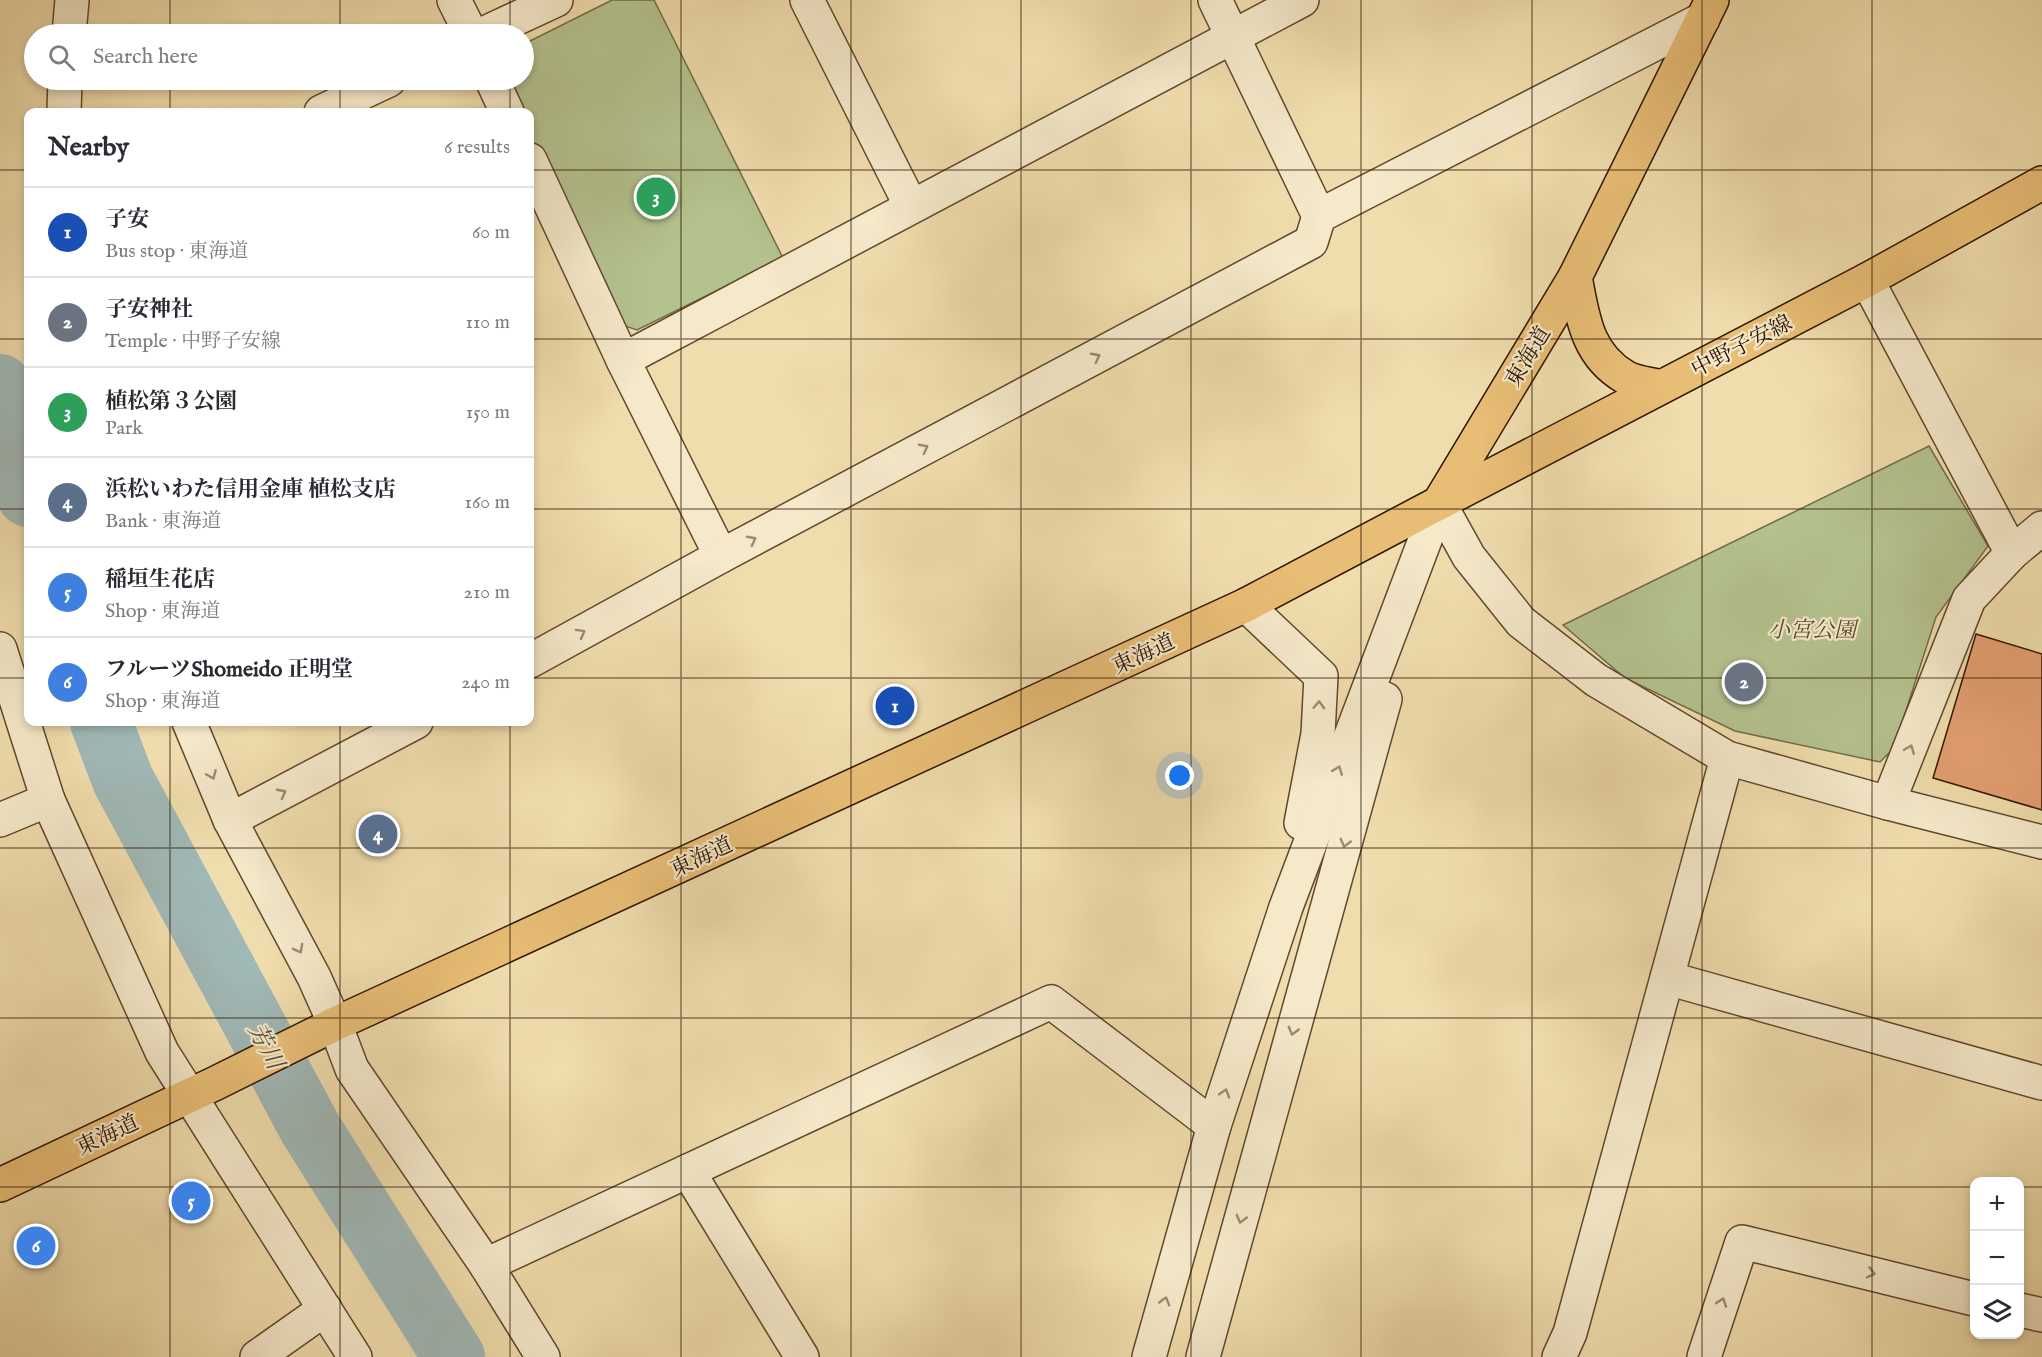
<!DOCTYPE html>
<meta charset="utf-8">
<style>
body{margin:0;font-family:"IM FELL English","Noto Serif JP",serif;background:#f2f2f3;color:#2b2b33}
.controls{position:absolute;right:18px;bottom:18px;display:grid;overflow:hidden;border-radius:12px;box-shadow:0 3px 9px #0003}
.controls button{width:54px;height:54px;display:grid;place-items:center;padding:0;border:0;border-bottom:2px solid #e1e1e2;background:#fff;color:#2b2b33;font:30px sans-serif}
.you{position:absolute;left:1180px;top:776px;width:21px;height:21px;margin:-15px;border:4px solid #fff;border-radius:50%;background:#1a73e8;box-shadow:0 0 0 9px #1a73e833}
.badge{display:grid;place-items:center;width:39px;height:39px;border-radius:50%;background:#8f2418;color:#fff;font-size:20px;font-weight:700}
.pin{position:absolute;translate:-50% -50%;border:3px solid #fff;box-shadow:0 2px 6px #0006}
.list{margin:0;padding:0;list-style:none}
h2{display:flex;justify-content:space-between;align-items:center;height:78px;margin:0;padding:0 24px;font-size:26px}
h2 small{font-size:20px;font-weight:400;color:#7c7c81}
.list li{display:grid;grid-template-columns:39px 1fr auto;gap:18px;align-items:center;box-sizing:border-box;height:90px;padding:0 24px;border-top:2px solid #e1e1e2}
.list b{display:block;font-size:22px;white-space:nowrap}
.list p{margin:0;font-size:20px;white-space:nowrap;color:#7c7c81}
.list em{font-size:20px;font-style:normal;color:#7c7c81}
.icon{flex:none;width:33px;height:33px;fill:none;stroke:currentColor;stroke-width:2;stroke-linecap:round;stroke-linejoin:round}
.map{position:relative;flex:none;width:2042px;height:1357px;overflow:hidden}
.search{position:absolute;background:#fff;box-shadow:0 3px 9px #0003;left:24px;top:24px;width:510px;height:66px;display:flex;align-items:center;gap:15px;box-sizing:border-box;padding:0 21px;border-radius:33px;color:#7c7c81;font-size:22px}
.panel{position:absolute;background:#fff;box-shadow:0 3px 9px #0003;left:24px;top:108px;width:510px;height:618px;border-radius:12px}
.map>svg:first-child{display:block}
.green{fill:#b4c28e;stroke:#726c49;stroke-width:1.5}
.lines{fill:none;stroke-linecap:round;stroke-linejoin:round}
.river{stroke:#a0b8b6;stroke-width:62}
.building{fill:#e49f71;stroke:#301604;stroke-width:1.5}
.minor-casing{stroke:#60482e;stroke-width:36}
.major-casing{stroke:#301604;stroke-width:36}
.highway-casing{stroke:#301604;stroke-width:36}
.minor{stroke:#f5e9ca;stroke-width:33}
.major{stroke:#e8be76;stroke-width:33}
.highway{stroke:#e8be76;stroke-width:33}
.oneway{stroke:#9c8a71}
.grid{fill:none;stroke:#301604;stroke-width:1.5;stroke-opacity:0.55}
.labels{text-anchor:middle;stroke-width:4.5;stroke-linejoin:round;paint-order:stroke}
.street-label{font-size:22px;fill:#301604;stroke:#f5e9ca}
.park-label{font-size:22px;font-style:italic;fill:#584a2d;stroke:#f5e9ca}
.water-label{font-size:24px;font-style:italic;fill:#574f42;stroke:#f5e9ca}
</style>
<div class="map">
<svg width="2042" height="1357" viewBox="0 0 2042 1357">
<rect width="100%" height="100%" fill="#f0ddad"/>
<filter id="stains"><feTurbulence type="fractalNoise" baseFrequency=".00333" numOctaves="4"/><feColorMatrix values="0 0 0 0 .2 0 0 0 0 .09 0 0 0 0 .02 0 0 0 .5 -.17"/></filter>
<radialGradient id="worn" r=".72"><stop offset=".6" stop-color="#630" stop-opacity="0"/><stop offset="1" stop-color="#630" stop-opacity=".3"/></radialGradient>
<g class="green">
<path d="M612,0H654L783,258L637,330L625,326L530,137V112H517L501,80H524V44Z"/>
<path d="M1929,446L1988,546L1936,617L1894,748L1880,762L1735,731L1625,678L1563,625Z"/>
</g>
<g class="lines">
<g class="river">
<path d="M0,385L28,496"/>
<path d="M101,722L123,780L310,1128L454,1357"/>
</g>
</g>
<path class="building" d="M1976,634L2042,654V810L1933,778Z"/>
<g class="lines">
<g class="minor-casing">
<g id="minor">
<path d="M454,0L471,34"/>
<path d="M807,0L911,206"/>
<path d="M1215,0L1319,216"/>
<path d="M69,34L72,0"/>
<path d="M483,34L556,0"/>
<path d="M492,80L507,112"/>
<path d="M64,112L65,80"/>
<path d="M321,112L389,80"/>
<path d="M530,160L623,360L721,556"/>
<path d="M1867,280L2012,553"/>
<path d="M623,360L1302,0"/>
<path d="M1439,503L1469,557L1521,622L1596,680L1727,758L1888,803L2042,842"/>
<path d="M1246,605L1321,676L1318,734L1301,823"/>
<path d="M0,649L48,800L162,1052L355,1357"/>
<path d="M530,661L721,556L1311,242L1319,216L1703,19"/>
<path d="M189,722L230,820L314,977L335,1024L352,1069L486,1265L543,1357"/>
<path d="M1888,803L1969,599L2012,553L2042,528"/>
<path d="M0,820L48,800"/>
<path d="M230,820L416,722"/>
<path d="M1667,978L2042,1083"/>
<path d="M688,1171L802,1357"/>
<path d="M486,1265L1051,1002L1214,1126"/>
<path d="M2020,1310L2042,1315"/>
<path d="M257,1357L325,1309"/>
<path d="M1149,1357L1214,1126L1286,907L1439,503"/>
<path d="M1203,1357L1385,699"/>
<path d="M1559,1357L1570,1333L1727,758"/>
<path d="M1704,1357L1742,1242L1974,1299"/>
</g>
</g>
<g class="major-casing">
<g id="major">
<path d="M1575,277C1583,317 1586,354 1625,377C1635,383 1650,384 1661,387"/>
<path d="M1439,503L1867,280L2042,183"/>
</g>
</g>
<g class="highway-casing">
<path id="highway" d="M0,1185L214,1084L335,1024L1246,605L1439,503L1575,277L1712,0"/>
</g>
<use href="#minor" class="minor"/>
<use href="#major" class="major"/>
<use href="#highway" class="highway"/>
</g>
<defs><path id="oneway-chevron" d="M-2-3.5L2.5 0L-2 3.5" fill="none" stroke-width="1.6" stroke-linecap="round" stroke-linejoin="round" transform="scale(1.5)"/></defs>
<g class="oneway">
<use href="#oneway-chevron" transform="translate(1096 357) rotate(-28)"/>
<use href="#oneway-chevron" transform="translate(924 448) rotate(-28)"/>
<use href="#oneway-chevron" transform="translate(752 540) rotate(-28)"/>
<use href="#oneway-chevron" transform="translate(581 633) rotate(-29)"/>
<use href="#oneway-chevron" transform="translate(1319 705) rotate(-88)"/>
<use href="#oneway-chevron" transform="translate(1910 749) rotate(-68)"/>
<use href="#oneway-chevron" transform="translate(1338 770) rotate(-69)"/>
<use href="#oneway-chevron" transform="translate(212 775) rotate(67)"/>
<use href="#oneway-chevron" transform="translate(282 793) rotate(-28)"/>
<use href="#oneway-chevron" transform="translate(1345 843) rotate(105)"/>
<use href="#oneway-chevron" transform="translate(299 949) rotate(62)"/>
<use href="#oneway-chevron" transform="translate(1293 1031) rotate(105)"/>
<use href="#oneway-chevron" transform="translate(1225 1093) rotate(-72)"/>
<use href="#oneway-chevron" transform="translate(1241 1219) rotate(105)"/>
<use href="#oneway-chevron" transform="translate(1871 1273) rotate(14)"/>
<use href="#oneway-chevron" transform="translate(1165 1301) rotate(-74)"/>
<use href="#oneway-chevron" transform="translate(1722 1302) rotate(-71)"/>
</g>
<path class="grid" d="M170,0V34M340,0V34M510,0V34M681,0V1357M851,0V1357M1021,0V1357M1191,0V1357M1361,0V1357M1532,0V1357M1702,0V1357M1872,0V1357M170,80V112M340,80V112M510,80V112M0,170H28M530,170H2042M0,339H28M530,339H2042M0,509H28M530,509H2042M0,678H28M530,678H2042M170,722V1357M340,722V1357M510,722V1357M0,848H2042M0,1018H2042M0,1187H1974M2020,1187H2042"/>
<g class="labels">
<g class="street-label">
<text transform="translate(1741 345) rotate(-27)" y="8">中野子安線</text>
<text transform="translate(1527 356) rotate(-59)" y="8">東海道</text>
<text transform="translate(1143 653) rotate(-25)" y="8">東海道</text>
<text transform="translate(701 856) rotate(-25)" y="8">東海道</text>
<text transform="translate(107 1134) rotate(-25)" y="8">東海道</text>
</g>
<g class="park-label">
<text x="1812" y="637">小宮公園</text>
</g>
<g class="water-label">
<text transform="translate(266 1046) rotate(62)" y="8">芳川</text>
</g>
</g>
<rect width="100%" height="100%" filter="url(#stains)"/>
<rect width="100%" height="100%" fill="url(#worn)"/>
</svg>
<div class="controls">
<button>+</button>
<button>−</button>
<button><svg class="icon" aria-label="layers" viewBox="0 0 24 24"><path d="M12 4l9 5-9 5-9-5zM3 14l9 5 9-5"/></svg></button>
</div>
<div class="you"></div>
<div class="pin badge" style="left:895px;top:706px;background:#1a4fb4">1</div>
<div class="pin badge" style="left:1744px;top:682px;background:#6b7280">2</div>
<div class="pin badge" style="left:656px;top:197px;background:#2e9e5b">3</div>
<div class="pin badge" style="left:378px;top:834px;background:#5c6f8a">4</div>
<div class="pin badge" style="left:191px;top:1201px;background:#3f7fe0">5</div>
<div class="pin badge" style="left:36px;top:1246px;background:#3f7fe0">6</div>
<div class="search"><svg class="icon" aria-label="search" viewBox="0 0 24 24"><circle cx="10" cy="10" r="6"/><path d="M15 15l6 6"/></svg>Search here</div>
<section class="panel">
<h2>Nearby<small>6 results</small></h2>
<ul class="list">
<li><span class="badge" style="background:#1a4fb4">1</span><div><b>子安</b><p>Bus stop · 東海道</p></div><em>60 m</em></li>
<li><span class="badge" style="background:#6b7280">2</span><div><b>子安神社</b><p>Temple · 中野子安線</p></div><em>110 m</em></li>
<li><span class="badge" style="background:#2e9e5b">3</span><div><b>植松第３公園</b><p>Park</p></div><em>150 m</em></li>
<li><span class="badge" style="background:#5c6f8a">4</span><div><b>浜松いわた信用金庫 植松支店</b><p>Bank · 東海道</p></div><em>160 m</em></li>
<li><span class="badge" style="background:#3f7fe0">5</span><div><b>稲垣生花店</b><p>Shop · 東海道</p></div><em>210 m</em></li>
<li><span class="badge" style="background:#3f7fe0">6</span><div><b>フルーツShomeido 正明堂</b><p>Shop · 東海道</p></div><em>240 m</em></li>
</ul>
</section>
</div>
